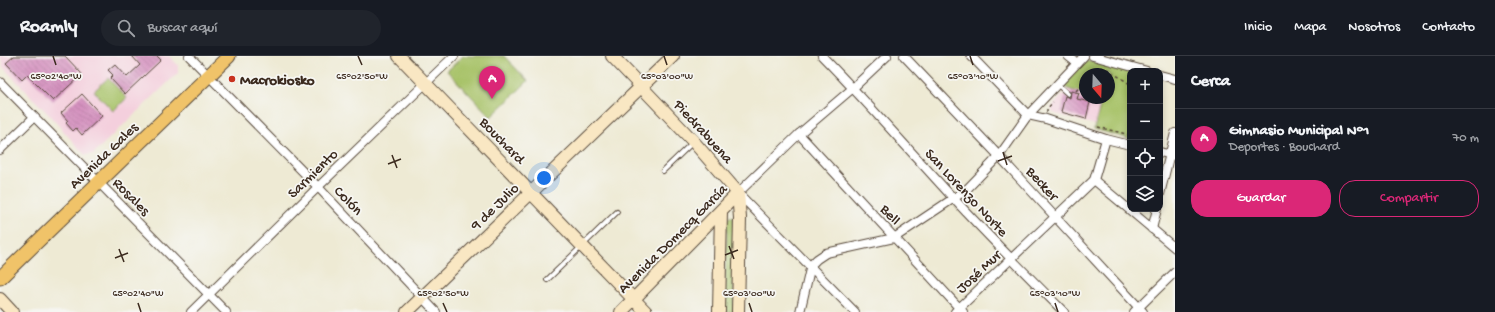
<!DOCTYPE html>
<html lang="es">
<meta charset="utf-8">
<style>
body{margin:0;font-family:"Gochi Hand",sans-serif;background:#20242c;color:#f1f3f6}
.controls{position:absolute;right:12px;top:12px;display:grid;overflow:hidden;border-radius:8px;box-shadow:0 2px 6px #0003}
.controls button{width:36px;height:36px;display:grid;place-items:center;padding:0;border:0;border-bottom:1px solid #363941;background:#171b24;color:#f1f3f6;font:20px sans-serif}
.compass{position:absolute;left:1079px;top:12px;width:36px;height:36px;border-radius:50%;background:#171b24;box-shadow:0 2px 6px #0003;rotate:161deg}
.you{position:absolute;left:544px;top:122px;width:14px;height:14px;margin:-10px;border:3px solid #fff;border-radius:50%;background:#1a73e8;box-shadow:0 0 0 6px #1a73e833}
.badge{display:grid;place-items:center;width:26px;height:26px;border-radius:50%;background:#db2777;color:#fff;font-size:13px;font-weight:700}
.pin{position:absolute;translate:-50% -33px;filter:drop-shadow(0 1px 2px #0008)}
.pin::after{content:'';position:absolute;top:21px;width:14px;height:12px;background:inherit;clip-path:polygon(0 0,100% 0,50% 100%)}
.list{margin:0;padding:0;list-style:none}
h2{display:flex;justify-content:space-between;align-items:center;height:52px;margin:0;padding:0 16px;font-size:17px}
h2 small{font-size:13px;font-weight:400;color:#9ea1a6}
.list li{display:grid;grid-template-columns:26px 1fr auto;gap:12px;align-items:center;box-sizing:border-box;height:60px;padding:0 16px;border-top:1px solid #363941}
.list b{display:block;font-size:15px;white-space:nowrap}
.list p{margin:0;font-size:13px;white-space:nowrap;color:#9ea1a6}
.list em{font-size:13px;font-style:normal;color:#9ea1a6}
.actions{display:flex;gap:8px;padding:12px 16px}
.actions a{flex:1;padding:9px 0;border:1px solid #db2777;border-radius:16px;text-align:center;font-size:14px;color:#db2777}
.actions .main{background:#db2777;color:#fff}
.icon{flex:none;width:22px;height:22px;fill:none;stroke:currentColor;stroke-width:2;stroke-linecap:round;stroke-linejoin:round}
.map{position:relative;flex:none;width:1175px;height:256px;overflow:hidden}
header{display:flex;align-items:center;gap:24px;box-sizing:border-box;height:56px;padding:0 20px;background:#171b24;border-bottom:1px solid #363941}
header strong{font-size:19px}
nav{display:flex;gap:22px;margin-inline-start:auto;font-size:14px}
.search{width:280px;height:36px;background:#20242c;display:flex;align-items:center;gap:10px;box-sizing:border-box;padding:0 14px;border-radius:22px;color:#9ea1a6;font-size:15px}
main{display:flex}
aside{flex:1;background:#171b24}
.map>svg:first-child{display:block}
.built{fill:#f4cfdd}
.green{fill:#a7c268;stroke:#717643}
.building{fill:url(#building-back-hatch)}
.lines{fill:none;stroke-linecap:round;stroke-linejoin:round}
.lane-casing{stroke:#564739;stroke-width:6}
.street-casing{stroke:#564739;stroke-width:10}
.secondary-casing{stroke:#564739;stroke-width:14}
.primary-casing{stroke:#564739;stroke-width:15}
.path{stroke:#564739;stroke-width:1.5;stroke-dasharray:3 3;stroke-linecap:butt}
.lane{stroke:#fff;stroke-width:4}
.street{stroke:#fff;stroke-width:8}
.secondary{stroke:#f9e7c3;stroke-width:12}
.primary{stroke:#f0c369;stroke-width:13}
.ticks{fill:none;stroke:#3b2a1e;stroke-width:1.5}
.poi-dot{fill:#c8321e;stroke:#f6f6f2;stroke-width:1.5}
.labels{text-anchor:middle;stroke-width:3.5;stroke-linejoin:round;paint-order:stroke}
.poi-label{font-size:15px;font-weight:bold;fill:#3b2a1e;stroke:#f6f6f2;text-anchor:start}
.street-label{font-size:15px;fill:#3b2a1e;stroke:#f6f6f2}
.ticks-label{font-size:10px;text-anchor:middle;fill:#3b2a1e;stroke:#f6f6f2;stroke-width:3.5;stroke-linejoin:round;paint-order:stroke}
</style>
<header>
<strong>Roamly</strong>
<div class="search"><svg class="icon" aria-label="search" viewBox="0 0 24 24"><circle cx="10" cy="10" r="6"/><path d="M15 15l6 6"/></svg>Buscar aquí</div>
<nav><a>Inicio</a><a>Mapa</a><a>Nosotros</a><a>Contacto</a></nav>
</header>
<main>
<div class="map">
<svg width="1175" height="256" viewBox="0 0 1175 256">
<defs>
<pattern id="building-back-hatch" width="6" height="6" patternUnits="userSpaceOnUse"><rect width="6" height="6" fill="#d591bf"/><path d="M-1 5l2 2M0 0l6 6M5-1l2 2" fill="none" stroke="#ae779b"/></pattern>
</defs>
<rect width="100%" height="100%" fill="#f6f6f2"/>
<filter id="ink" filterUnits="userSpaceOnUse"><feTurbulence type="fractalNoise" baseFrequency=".025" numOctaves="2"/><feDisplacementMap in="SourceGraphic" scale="8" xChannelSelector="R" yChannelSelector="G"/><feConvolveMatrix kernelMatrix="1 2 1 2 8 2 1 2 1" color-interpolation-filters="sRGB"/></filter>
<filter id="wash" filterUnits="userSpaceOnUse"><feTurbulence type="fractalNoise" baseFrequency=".012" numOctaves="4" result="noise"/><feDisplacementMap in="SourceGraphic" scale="16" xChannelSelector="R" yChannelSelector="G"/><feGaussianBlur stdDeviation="0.9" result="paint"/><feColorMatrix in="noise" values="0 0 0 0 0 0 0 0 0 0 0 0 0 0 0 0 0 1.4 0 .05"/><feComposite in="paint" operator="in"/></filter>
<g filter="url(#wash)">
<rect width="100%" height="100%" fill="#eeead4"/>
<g class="built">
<path d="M0,0H169L178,9V17L93,98L85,99L49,59L2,10L3,8Z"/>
<path d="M1068,33L1085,38V42L1102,43L1095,69L1053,57L1051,52Z"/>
</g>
<g class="green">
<path d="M463,0H504L528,25L491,61L447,15Z"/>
<path d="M1088,5H1093L1131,15L1130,83L1094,73L1102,43L1099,42H1109V18H1085V38L1068,33L1063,29L1083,7Z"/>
<path d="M108,22L127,42L113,55L94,35Z"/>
<path d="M729,161H734V256H724L727,163Z"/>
</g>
<g id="blocks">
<g class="building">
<path d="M14,0H65L82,18L53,45L27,19L22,24L6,7Z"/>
<path d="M132,0H157L161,4L125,38L110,22L113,19L108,14L115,8L127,21L140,9Z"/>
<path d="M1071,35L1079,37L1077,43L1090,46L1086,63L1061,56L1065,40L1070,42Z"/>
<path d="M82,38L102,60L82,79L76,72L73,75L66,67L68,65L61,57Z"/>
</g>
</g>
</g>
<g filter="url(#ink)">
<use href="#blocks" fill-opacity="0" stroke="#564739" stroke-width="1"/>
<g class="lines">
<g class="lane-casing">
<g id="lane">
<path d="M1058,29L1068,38"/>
<path d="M663,115L693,86"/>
<path d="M547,224L617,156"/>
</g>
</g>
<g class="street-casing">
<g id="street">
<path d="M189,0L318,131L436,256"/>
<path d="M822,0C867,46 910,95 954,143C990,182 1027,219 1064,256"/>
<path d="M904,0L999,100L1143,256"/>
<path d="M971,0L1028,59L1046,63L1106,83L1130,89"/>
<path d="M1068,0L1077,7"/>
<path d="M1093,0L1147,15"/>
<path d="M1160,19L1175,23"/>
<path d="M0,26L226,256"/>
<path d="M799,78L963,256"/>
<path d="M0,94L34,61"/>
<path d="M1160,96L1175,100"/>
<path d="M1094,124L1175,192"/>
<path d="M1160,138L1175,77"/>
<path d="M1152,173L1157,153"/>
<path d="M191,256L318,131L454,0"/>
<path d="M800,256L811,209L817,203L826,197L894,182L966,134L999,100L1028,59L1084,0"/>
<path d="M855,256L738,137L799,78L853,32L887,0"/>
<path d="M955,256L1094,124L1106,83"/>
<path d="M1134,256L1175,216"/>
</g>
</g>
<g class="secondary-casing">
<g id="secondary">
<path d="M399,0L646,256"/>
<path d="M612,0L693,85L738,137"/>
<path d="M738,137L740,162L738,256"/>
<path d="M0,243L12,256"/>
<path d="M407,256L673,0"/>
<path d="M621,256L738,137"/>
<path d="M719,256L721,155"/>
</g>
</g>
<g class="primary-casing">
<path id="primary" d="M0,222L229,0"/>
</g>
<g class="path">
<path d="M1107,13L1130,28"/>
<path d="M1091,18L1099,10"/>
<path d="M1076,35L1085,25"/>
<path d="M1047,56V53L1053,46"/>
<path d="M1098,71L1130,79"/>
</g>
<use href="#lane" class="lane"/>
<use href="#street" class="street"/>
<use href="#secondary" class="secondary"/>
<use href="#primary" class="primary"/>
</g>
</g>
<path class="ticks" d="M53,0L56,9M358,0L362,9M664,0L667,9M970,0L973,9M1003,96L1007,109M392,99L397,112M998,105L1012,100M388,108L401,103M729,190L734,203M119,193L124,206M725,199L738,194M115,202L128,197M138,247L141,256M443,247L447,256M749,247L752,256M1055,247L1058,256"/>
<circle class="poi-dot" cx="232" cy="23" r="4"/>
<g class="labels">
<g class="poi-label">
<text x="240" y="28">Macrokiosko</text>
</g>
<g class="street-label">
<text transform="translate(704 75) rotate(48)" y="5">Piedrabuena</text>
<text transform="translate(503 84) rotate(46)" y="5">Bouchard</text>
<text transform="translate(103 99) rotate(-44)" y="5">Avenida Gales</text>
<text transform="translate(312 117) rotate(-44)" y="5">Sarmiento</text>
<text transform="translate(1043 127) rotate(48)" y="5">Becker</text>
<text transform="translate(967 136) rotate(47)" y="5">San Lorenzo Norte</text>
<text transform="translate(132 140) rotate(45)" y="5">Rosales</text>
<text transform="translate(349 144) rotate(46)" y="5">Colón</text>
<text transform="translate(494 150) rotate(-44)" y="5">9 de Julio</text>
<text transform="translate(891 158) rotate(48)" y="5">Bell</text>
<text transform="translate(672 182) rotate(-45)" y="5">Avenida Domecq García</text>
<text transform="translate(978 215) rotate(-43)" y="5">José Mur</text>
</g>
</g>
<g class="ticks-label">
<text x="56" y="23">65°02'40"W</text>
<text x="362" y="23">65°02'50"W</text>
<text x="667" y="23">65°03'00"W</text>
<text x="973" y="23">65°03'10"W</text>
<text x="138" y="240">65°02'40"W</text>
<text x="443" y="240">65°02'50"W</text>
<text x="749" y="240">65°03'00"W</text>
<text x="1055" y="240">65°03'10"W</text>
</g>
</svg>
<div class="controls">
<button>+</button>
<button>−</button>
<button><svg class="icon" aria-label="locate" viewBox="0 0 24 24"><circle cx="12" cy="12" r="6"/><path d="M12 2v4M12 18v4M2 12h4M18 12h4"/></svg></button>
<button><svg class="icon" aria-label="layers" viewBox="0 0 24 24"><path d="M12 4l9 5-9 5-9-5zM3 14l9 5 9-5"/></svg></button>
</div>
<svg class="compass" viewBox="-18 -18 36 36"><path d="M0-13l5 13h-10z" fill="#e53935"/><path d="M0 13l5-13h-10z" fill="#9ea1a6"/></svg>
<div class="you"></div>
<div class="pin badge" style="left:492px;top:43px">A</div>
</div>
<aside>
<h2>Cerca<small></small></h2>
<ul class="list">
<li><span class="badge">A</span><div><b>Gimnasio Municipal N°1</b><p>Deportes · Bouchard</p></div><em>70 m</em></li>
</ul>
<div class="actions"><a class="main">Guardar</a><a>Compartir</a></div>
</aside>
</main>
